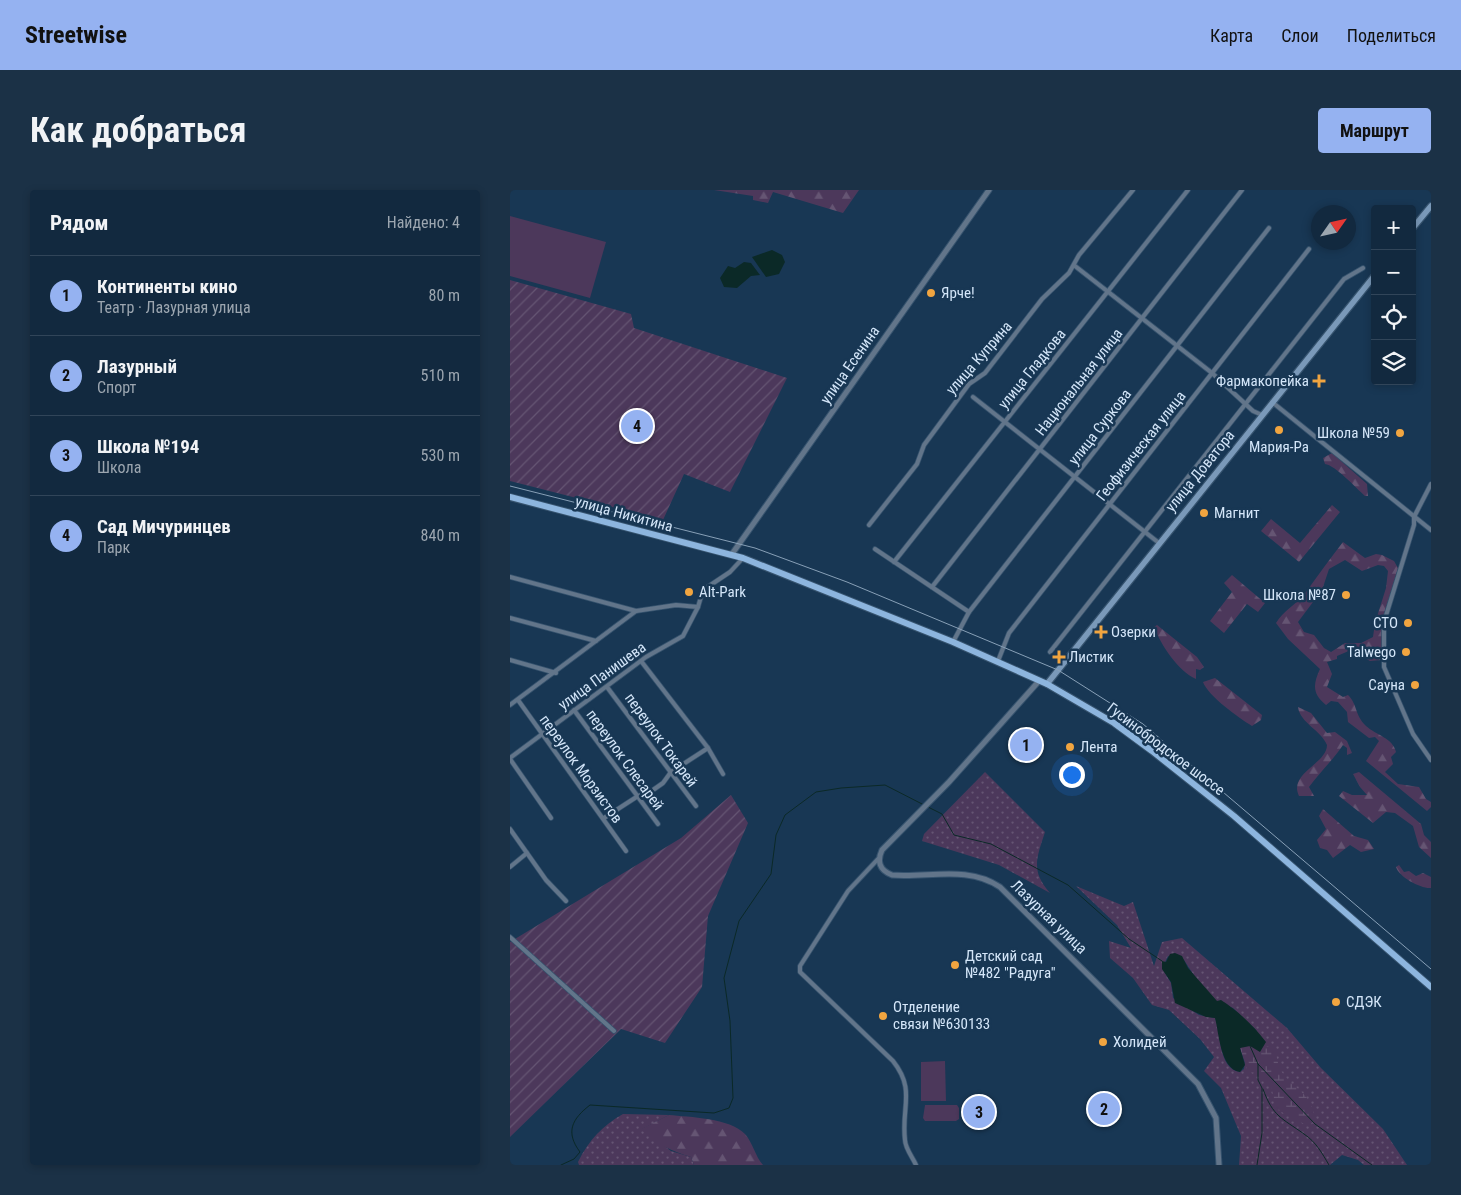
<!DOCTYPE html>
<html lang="ru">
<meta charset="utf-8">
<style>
body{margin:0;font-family:"Roboto Condensed",sans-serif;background:#1b3146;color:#f1f3f6}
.controls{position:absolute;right:15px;top:15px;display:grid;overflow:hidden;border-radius:5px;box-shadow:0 2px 8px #0003}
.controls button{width:45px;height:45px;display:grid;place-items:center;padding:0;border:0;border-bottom:1px solid #314559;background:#12293f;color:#f1f3f6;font:25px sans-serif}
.compass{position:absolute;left:801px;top:15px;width:45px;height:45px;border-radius:50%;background:#12293f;box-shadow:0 2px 8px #0003;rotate:56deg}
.you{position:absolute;left:561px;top:584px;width:18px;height:18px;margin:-12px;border:4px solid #fff;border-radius:50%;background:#1a73e8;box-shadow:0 0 0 8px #1a73e833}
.badge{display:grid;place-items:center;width:32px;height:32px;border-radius:50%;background:#95b2f1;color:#111;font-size:16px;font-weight:700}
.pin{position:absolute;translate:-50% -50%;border:2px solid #fff;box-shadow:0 1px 5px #0006}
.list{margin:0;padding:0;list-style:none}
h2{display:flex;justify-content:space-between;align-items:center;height:65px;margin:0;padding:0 20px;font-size:21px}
h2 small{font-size:16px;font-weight:400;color:#9ca6b0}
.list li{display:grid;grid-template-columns:32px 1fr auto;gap:15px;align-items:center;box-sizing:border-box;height:80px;padding:0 20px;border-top:1px solid #314559}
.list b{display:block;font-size:19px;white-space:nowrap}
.list p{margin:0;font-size:16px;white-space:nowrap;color:#9ca6b0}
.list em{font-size:16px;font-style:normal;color:#9ca6b0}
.icon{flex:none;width:28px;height:28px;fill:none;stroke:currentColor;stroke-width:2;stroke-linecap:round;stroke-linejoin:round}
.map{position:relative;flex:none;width:921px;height:975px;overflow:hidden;border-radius:5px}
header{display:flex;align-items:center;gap:30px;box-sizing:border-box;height:70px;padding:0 25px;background:#95b2f1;color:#111}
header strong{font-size:24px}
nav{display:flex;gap:28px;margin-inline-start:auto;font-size:18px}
.intro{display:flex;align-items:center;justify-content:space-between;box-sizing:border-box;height:120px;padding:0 30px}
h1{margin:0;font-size:35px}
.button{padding:12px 22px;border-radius:5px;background:#95b2f1;color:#111;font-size:18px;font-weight:700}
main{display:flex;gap:30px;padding:0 30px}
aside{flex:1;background:#12293f;border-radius:5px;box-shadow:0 2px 8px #0003}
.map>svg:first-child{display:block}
.grass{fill:url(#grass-dots);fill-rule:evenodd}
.forest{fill:url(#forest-firs);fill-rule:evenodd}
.wetland{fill:url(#wetland-marsh)}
.garden{fill:url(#garden-furrows)}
.pitch{fill:#4c385b}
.water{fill:#0b2927}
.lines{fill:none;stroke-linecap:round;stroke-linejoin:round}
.stream{stroke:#0b2927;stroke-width:1}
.minor-casing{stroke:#36536e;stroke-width:5.5}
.tertiary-casing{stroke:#36536e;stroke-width:7}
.secondary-casing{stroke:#36536e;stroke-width:8}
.primary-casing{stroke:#36536e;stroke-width:8}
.minor{stroke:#62758a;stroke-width:4}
.tertiary{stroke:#62758a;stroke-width:5}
.secondary{stroke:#7a99b9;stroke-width:5.5}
.primary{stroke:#8db5de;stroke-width:6}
.tram{stroke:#88a0b7;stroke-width:1}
.poi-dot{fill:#f1a540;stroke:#183754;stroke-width:2}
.labels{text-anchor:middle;stroke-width:5;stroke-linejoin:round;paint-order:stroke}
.poi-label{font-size:15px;fill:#d4e6f9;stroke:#183754;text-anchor:start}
.street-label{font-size:15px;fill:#d4e6f9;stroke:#183754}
</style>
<header>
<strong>Streetwise</strong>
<nav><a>Карта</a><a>Слои</a><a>Поделиться</a></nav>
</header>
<div class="intro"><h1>Как добраться</h1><a class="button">Маршрут</a></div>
<main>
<aside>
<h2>Рядом<small>Найдено: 4</small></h2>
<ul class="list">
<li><span class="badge">1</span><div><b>Континенты кино</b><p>Театр · Лазурная улица</p></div><em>80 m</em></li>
<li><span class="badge">2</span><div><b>Лазурный</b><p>Спорт</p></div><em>510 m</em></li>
<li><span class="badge">3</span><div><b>Школа №194</b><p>Школа</p></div><em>530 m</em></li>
<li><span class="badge">4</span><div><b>Сад Мичуринцев</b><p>Парк</p></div><em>840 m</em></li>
</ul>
</aside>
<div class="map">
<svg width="921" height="975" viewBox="0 0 921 975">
<defs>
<pattern id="grass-dots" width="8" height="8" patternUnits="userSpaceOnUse" patternTransform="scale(1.25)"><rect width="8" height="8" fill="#4c385b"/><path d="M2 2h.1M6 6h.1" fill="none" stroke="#655573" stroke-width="1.8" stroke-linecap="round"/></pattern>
<pattern id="forest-firs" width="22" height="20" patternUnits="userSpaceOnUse" patternTransform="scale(1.25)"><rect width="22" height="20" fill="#4c385b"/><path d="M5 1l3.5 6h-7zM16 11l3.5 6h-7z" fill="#655573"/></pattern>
<pattern id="wetland-marsh" width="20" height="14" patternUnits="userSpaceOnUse" patternTransform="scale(1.25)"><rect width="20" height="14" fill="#4c385b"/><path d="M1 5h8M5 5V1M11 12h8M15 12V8" fill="none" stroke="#655573"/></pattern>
<pattern id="garden-furrows" width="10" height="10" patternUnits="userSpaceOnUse" patternTransform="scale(1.25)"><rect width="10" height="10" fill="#4c385b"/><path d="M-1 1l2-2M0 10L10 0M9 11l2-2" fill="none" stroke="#655573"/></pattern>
</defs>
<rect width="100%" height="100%" fill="#183754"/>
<g class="grass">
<path d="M475,582L535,642C527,667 520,681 540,703L489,675L412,651L414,644Z"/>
<path d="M566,696L614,716L623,712L644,776L652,752L672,748L777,838L811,878L873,939L897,975H854L848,970L832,965L820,975H729L731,946L711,898L694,881L704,867L690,849L659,820L642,815L623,788L600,768L599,751L621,758L607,735ZM658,766L674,770L687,790L707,812L723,818L747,841L730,858L735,871L734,879L730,882C707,878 712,843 705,828L689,825L663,808L661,793L652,778Z"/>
<path d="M113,924L159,925L132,939L161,961L181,967L184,975H69L68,972C79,950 92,936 113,924Z"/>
</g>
<g class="forest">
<path d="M204,0H349L333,23L263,2L258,13L243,10V6Z"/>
<path d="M822,263L857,294L858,306H855C846,298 825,275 815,274L813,268Z"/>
<path d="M822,315L830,322L789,372L751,341L761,329L790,353Z"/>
<path d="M833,352L855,368L866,364L872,365L884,371L888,378L874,424L871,470L860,471L841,460L827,466V469L817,472L822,484L817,497L833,507L838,505C848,515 844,524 856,536C866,545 883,548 886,562L881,567L883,574L875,582L888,594L909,597L916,609L921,612V617L917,621L856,571L869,551L865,547L859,548L838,532L837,522L828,512L821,511L816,515C802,504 803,494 810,479L778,449L766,433C773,421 787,414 796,402C808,385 820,369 833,352ZM835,370L852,381L868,375L874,376L878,381L876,398L865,433L863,447L851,453H835L821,462L814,458L804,445L794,442L788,432L812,400L819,379Z"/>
<path d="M722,385L755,413L748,422L737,414L714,443L700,431L722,402L714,393Z"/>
<path d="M647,435L687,467L694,477L690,480L686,479V489C668,481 651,455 644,437Z"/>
<path d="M705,488L752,525L751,530L742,536C729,528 698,506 693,492Z"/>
<path d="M788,517L801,523L817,543L825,542L837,551L842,563L837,565V558L833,555C823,570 810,582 799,597L804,606H789C778,583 817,574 817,555C811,540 790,533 788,517Z"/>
<path d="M849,582L911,634L914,645L921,652V668L909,657L903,636L885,623L876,622L863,633L829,606L833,601L842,605H857L850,597L843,584Z"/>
<path d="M813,619L844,646L858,650L864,659L851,662L840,655L823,668L817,660L810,658L807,650L816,639L809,626Z"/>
<path d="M889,675L894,682L899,681L906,686L913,683L921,687V698C911,699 889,687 886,677Z"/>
<path d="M159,925C179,927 220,928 235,944C243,953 245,966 253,975H184L181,967C162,961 145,954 131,939Z"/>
</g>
<path class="wetland" d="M735,855L761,857C769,864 766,873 771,881C786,902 799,900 805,928L800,937L766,919L761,895L749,883L738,882L730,858Z"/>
<g class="garden">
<path d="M0,90L121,124L124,138L277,188L220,302L174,284L153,330L0,291Z"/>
<path d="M221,605L238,633L198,726L192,797L155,853L111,839L0,947V752L171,648Z"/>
</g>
<g class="pitch">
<path d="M0,26L96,52L80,108L0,86Z"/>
<path d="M435,871L436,911H411V872Z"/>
<path d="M415,915H447L449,918V929L446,931H415L413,928Z"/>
</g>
<g class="water">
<path d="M262,60L272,65L275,72L269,84L256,87L242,67Z"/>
<path d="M234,72L241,73L250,85L241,86L227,98L214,97L210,88L218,76L225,78Z"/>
<path d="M665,763L672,766L678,778L707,811L711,810C728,821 744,836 756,852L750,862L740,856L730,858L735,875L730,882C710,879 709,842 705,828L696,827L665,813L661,792L652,779V771L656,772L660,764Z"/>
</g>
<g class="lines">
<g class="stream">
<path d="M418,617L432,624L444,645L481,654L558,695L619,749L652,771"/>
<path d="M740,856L748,874V890L752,898V943L747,975"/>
<path d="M748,874L805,934L862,975"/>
<path d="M753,899C763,927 772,928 794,944C806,952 812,963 819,975"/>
<path d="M51,975L64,969L70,962C55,942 62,929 80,915L204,923L219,918L223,908L220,831L214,788L229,731L261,684L266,645L275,625L306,602L331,598L375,595L414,615"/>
</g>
<g class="minor-casing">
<g id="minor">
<path d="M565,76L702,183L743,221L752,225"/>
<path d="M463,207L649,353"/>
<path d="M762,212L921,340"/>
<path d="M921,294L904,327V335L874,432V477L903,544L921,570"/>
<path d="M359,335L407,274L414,255L459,194L475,183L532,109L559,83L569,65L623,0"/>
<path d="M365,359L459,422"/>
<path d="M384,372L678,0"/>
<path d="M0,387L126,421"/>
<path d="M422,397L732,0"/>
<path d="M0,428L86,451"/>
<path d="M443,452L459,422L759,38"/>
<path d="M540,462L834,89L853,78"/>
<path d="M0,470L46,483"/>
<path d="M131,471L198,558L213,584"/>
<path d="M488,471L499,443L799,59"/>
<path d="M97,497L186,616"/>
<path d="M8,510L116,661"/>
<path d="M0,515L126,421L166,415L188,417L193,400L220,382L233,368"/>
<path d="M64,520L148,634"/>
<path d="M0,568L136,467L173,446L188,417"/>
<path d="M0,569L41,628"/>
<path d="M94,628L128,606L143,600L153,593L161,582L198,558"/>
<path d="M0,639L36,690L56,711"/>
<path d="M368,669L338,701L290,776V782L383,871C406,900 391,917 395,950C395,958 403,968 406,975"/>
<path d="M0,677L17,663"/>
<path d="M0,747L104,841"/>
</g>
</g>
<g class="tertiary-casing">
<g id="tertiary">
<path d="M222,364L479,0"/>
<path d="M529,491L439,592L372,660C367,671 369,680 382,685C418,688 458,675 490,697L688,894L706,928L709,975"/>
</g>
</g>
<g class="secondary-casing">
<g id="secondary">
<path d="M902,39L921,16"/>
<path d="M537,494L865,85"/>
</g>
</g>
<g class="primary-casing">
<path id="primary" d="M0,307L233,368L443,452L537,494L604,533L642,561L724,626L921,797"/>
</g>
<use href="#minor" class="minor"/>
<use href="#tertiary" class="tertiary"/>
<use href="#secondary" class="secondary"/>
<use href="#primary" class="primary"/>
<path class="tram" d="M0,296L245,358L337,392L548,480L633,534L921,779"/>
</g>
<g class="poi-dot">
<circle cx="421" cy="103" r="5"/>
<path d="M806.5 183.5h5v5h5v5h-5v5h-5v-5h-5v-5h5z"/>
<circle cx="769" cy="240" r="5"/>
<circle cx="890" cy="243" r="5"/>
<circle cx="694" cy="323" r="5"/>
<circle cx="179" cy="402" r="5"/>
<circle cx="836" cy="405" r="5"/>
<circle cx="898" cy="433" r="5"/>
<path d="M588.5 434.5h5v5h5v5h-5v5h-5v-5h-5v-5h5z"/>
<circle cx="896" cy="462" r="5"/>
<path d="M546.5 459.5h5v5h5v5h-5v5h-5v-5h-5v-5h5z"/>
<circle cx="905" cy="495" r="5"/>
<circle cx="560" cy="557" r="5"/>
<circle cx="445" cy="775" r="5"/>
<circle cx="826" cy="812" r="5"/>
<circle cx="373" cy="826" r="5"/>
<circle cx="593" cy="852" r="5"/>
</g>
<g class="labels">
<g class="poi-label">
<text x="431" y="108">Ярче!</text>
<text x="799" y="196" text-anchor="end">Фармакопейка</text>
<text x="880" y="248" text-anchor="end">Школа №59</text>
<text x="769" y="262" text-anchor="middle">Мария-Ра</text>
<text x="704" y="328">Магнит</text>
<text x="189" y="407">Alt-Park</text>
<text x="826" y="410" text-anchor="end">Школа №87</text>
<text x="888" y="438" text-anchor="end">СТО</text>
<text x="601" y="447">Озерки</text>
<text x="886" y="467" text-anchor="end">Talwego</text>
<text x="559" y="472">Листик</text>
<text x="895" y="500" text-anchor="end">Сауна</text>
<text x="570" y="562">Лента</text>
<text x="455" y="771">Детский сад<tspan x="455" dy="17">№482 "Радуга"</tspan></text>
<text x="836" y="817">СДЭК</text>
<text x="383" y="822">Отделение<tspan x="383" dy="17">связи №630133</tspan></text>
<text x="603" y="857">Холидей</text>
</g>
<g class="street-label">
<text transform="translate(469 168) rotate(-49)" y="5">улица Куприна</text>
<text transform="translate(340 175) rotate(-55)" y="5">улица Есенина</text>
<text transform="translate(522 179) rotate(-51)" y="5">улица Гладкова</text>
<text transform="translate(569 192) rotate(-52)" y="5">Национальная улица</text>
<text transform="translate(590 237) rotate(-52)" y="5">улица Суркова</text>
<text transform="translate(631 256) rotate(-52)" y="5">Геофизическая улица</text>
<text transform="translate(690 281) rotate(-51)" y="5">улица Доватора</text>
<text transform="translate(114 324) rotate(15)" y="5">улица Никитина</text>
<text transform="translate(92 486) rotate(-36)" y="5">улица Панишева</text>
<text transform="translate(151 550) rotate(54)" y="5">переулок Токарей</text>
<text transform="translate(656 559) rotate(37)" y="5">Гусинобродское шоссе</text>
<text transform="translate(115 570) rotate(54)" y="5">переулок Слесарей</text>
<text transform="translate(71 579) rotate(54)" y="5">переулок Морзистов</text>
<text transform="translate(539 727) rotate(44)" y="5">Лазурная улица</text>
</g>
</g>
</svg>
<div class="controls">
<button>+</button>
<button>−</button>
<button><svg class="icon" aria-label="locate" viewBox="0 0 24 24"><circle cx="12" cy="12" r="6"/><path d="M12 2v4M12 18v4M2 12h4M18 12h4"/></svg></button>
<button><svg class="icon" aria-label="layers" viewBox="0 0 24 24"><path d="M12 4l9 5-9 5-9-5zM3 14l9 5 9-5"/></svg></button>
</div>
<svg class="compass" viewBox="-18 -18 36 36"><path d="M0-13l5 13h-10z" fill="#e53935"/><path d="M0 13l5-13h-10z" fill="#9ca6b0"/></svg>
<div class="you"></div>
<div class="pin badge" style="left:516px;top:555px">1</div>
<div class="pin badge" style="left:594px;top:919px">2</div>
<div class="pin badge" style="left:469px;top:922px">3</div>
<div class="pin badge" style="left:127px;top:236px">4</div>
</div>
</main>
